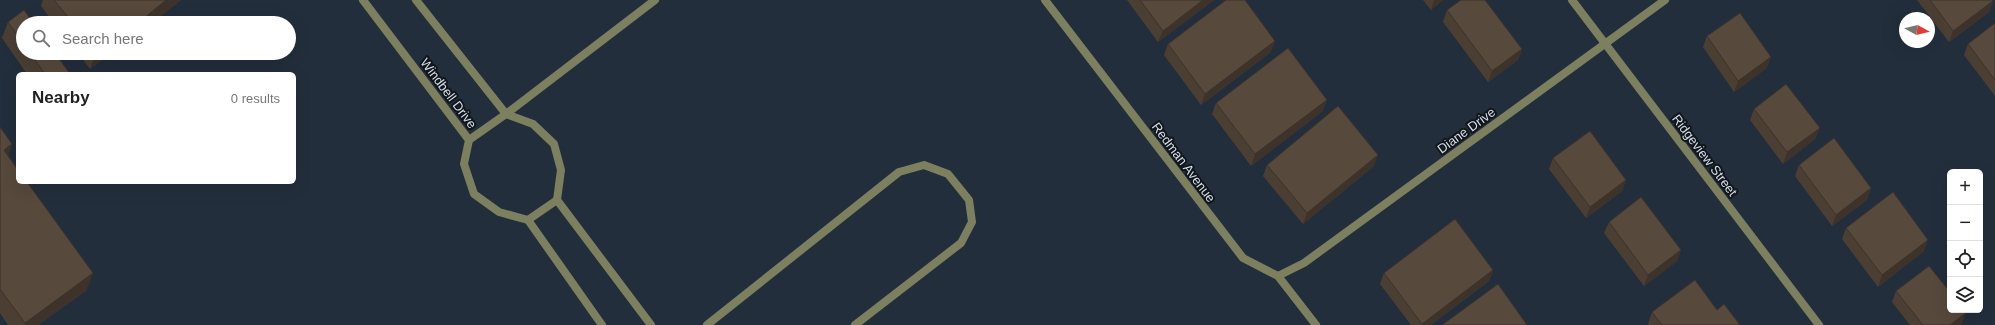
<!DOCTYPE html>
<meta charset="utf-8">
<style>
body{margin:0;font-family:Arial,sans-serif;background:#f2f2f2;color:#222}
.controls{position:absolute;right:12px;bottom:12px;display:grid;overflow:hidden;border-radius:6px;box-shadow:0 4px 16px #0002}
.controls button{width:36px;height:36px;display:grid;place-items:center;padding:0;border:0;border-bottom:1px solid #e0e0e0;background:#fff;color:#222;font:20px sans-serif}
.compass{position:absolute;left:1899px;top:12px;width:36px;height:36px;border-radius:50%;background:#fff;box-shadow:0 4px 16px #0002;rotate:98deg}
.list{margin:0;padding:0;list-style:none}
h2{display:flex;justify-content:space-between;align-items:center;height:52px;margin:0;padding:0 16px;font-size:17px}
h2 small{font-size:13px;font-weight:400;color:#767676}
.icon{flex:none;width:22px;height:22px;fill:none;stroke:currentColor;stroke-width:2;stroke-linecap:round;stroke-linejoin:round}
.map{position:relative;flex:none;width:1995px;height:325px;overflow:hidden}
.search{position:absolute;background:#fff;box-shadow:0 4px 16px #0002;left:16px;top:16px;width:280px;height:44px;display:flex;align-items:center;gap:10px;box-sizing:border-box;padding:0 14px;border-radius:22px;color:#767676;font-size:15px}
.panel{position:absolute;background:#fff;box-shadow:0 4px 16px #0002;left:16px;top:72px;width:280px;height:112px;border-radius:6px}
.map>svg:first-child{display:block}
.lines{fill:none;stroke-linecap:round;stroke-linejoin:round}
.service{stroke:#7d805e;stroke-width:8}
.minor{stroke:#7d805e;stroke-width:8}
.tertiary{stroke:#7d805e;stroke-width:8}
.wall{fill:#4b3f34}
.shaded-wall{fill:#3d332a}
.building{fill:#57493c;stroke:#3d332a}
.labels{text-anchor:middle;stroke-width:4;stroke-linejoin:round;paint-order:stroke}
.street-label{font-size:13px;fill:#d5dde6;stroke:#11161c}
</style>
<div class="map">
<svg width="1995" height="325" viewBox="0 0 1995 325">
<rect width="100%" height="100%" fill="#232e3c"/>
<g class="lines">
<g class="service">
<path d="M469,140L506,114L655,0"/>
<path d="M528,220L557,200"/>
<path d="M707,325L899,172L924,165L948,174L969,200L972,222L961,243L855,325"/>
</g>
<g class="minor">
<path d="M363,0L469,140L464,164L474,194L499,212L528,220L602,325"/>
<path d="M416,0L506,114L533,124L554,144L561,170L557,200L651,325"/>
<path d="M1045,0L1243,258L1278,276L1316,325"/>
<path d="M1278,276L1304,263L1665,0"/>
</g>
<path class="tertiary" d="M1572,0L1819,325"/>
</g>
<g class="wall">
<path d="M43,0H181L152,23H54L41,6Z"/>
<path d="M1127,0H1214L1158,42Z"/>
<path d="M1423,0H1443L1431,10Z"/>
<path d="M1917,0H1992L1993,1L1989,12L1949,42Z"/>
<path d="M1447,10L1522,49L1518,60L1488,82L1443,22Z"/>
<path d="M8,22L23,23V53H55L70,74H27L2,38Z"/>
<path d="M1995,23V96L1964,55L1968,44Z"/>
<path d="M1707,36L1767,68L1734,92L1703,47Z"/>
<path d="M1168,44L1271,52L1201,105L1164,55Z"/>
<path d="M78,53H110L90,69Z"/>
<path d="M1216,103L1323,111L1251,166L1212,114Z"/>
<path d="M1754,109L1820,128L1815,139L1783,164L1750,120Z"/>
<path d="M0,127L12,144L8,156L87,290L38,325H8L0,313Z"/>
<path d="M1553,158L1626,180L1622,191L1586,218L1549,169Z"/>
<path d="M1267,165L1374,166L1303,224L1263,176Z"/>
<path d="M1799,165L1871,188L1867,200L1832,226L1795,176Z"/>
<path d="M1609,222L1681,250L1677,261L1644,286L1604,233Z"/>
<path d="M1846,228L1924,251L1878,287L1842,239Z"/>
<path d="M1493,270L1489,281L1431,325H1411L1380,284L1384,273Z"/>
<path d="M1896,291L1962,324L1960,325H1910L1892,302Z"/>
<path d="M1717,310L1740,325H1649L1648,324L1652,312Z"/>
</g>
<g class="shaded-wall">
<path d="M166,0H181L152,23H138Z"/>
<path d="M1203,0H1214L1158,42L1163,31Z"/>
<path d="M1434,0H1443L1431,10Z"/>
<path d="M1993,1L1989,12L1949,42L1953,31Z"/>
<path d="M1275,41L1271,52L1201,105L1205,94Z"/>
<path d="M1522,49L1518,60L1488,82L1492,71Z"/>
<path d="M96,53H110L90,69Z"/>
<path d="M1771,57L1767,68L1734,92L1738,81Z"/>
<path d="M1327,100L1323,111L1251,166L1255,154Z"/>
<path d="M1820,128L1815,139L1783,164L1787,152Z"/>
<path d="M12,144L6,160L4,150Z"/>
<path d="M1378,155L1374,166L1303,224L1307,213Z"/>
<path d="M1626,180L1622,191L1586,218L1590,207Z"/>
<path d="M1871,188L1867,200L1832,226L1836,215Z"/>
<path d="M1928,240L1924,251L1878,287L1882,275Z"/>
<path d="M1681,250L1677,261L1644,286L1648,275Z"/>
<path d="M1493,270L1489,281L1431,325H1422V324Z"/>
<path d="M93,273L87,290L38,325H24L25,323Z"/>
<path d="M1966,313L1962,324L1960,325H1950Z"/>
</g>
<g class="building">
<path d="M54,0H166L138,23H73Z"/>
<path d="M1140,0H1203L1163,31Z"/>
<path d="M1226,0H1245L1275,41L1205,94L1168,44Z"/>
<path d="M1461,0H1485L1522,49L1492,71L1447,10Z"/>
<path d="M1930,0H1992L1993,1L1953,31Z"/>
<path d="M24,10L33,23H23V43L8,22Z"/>
<path d="M1740,13L1771,57L1738,81L1707,36Z"/>
<path d="M1995,23V80L1968,44Z"/>
<path d="M1288,48L1327,100L1255,154L1216,103Z"/>
<path d="M30,53H55L70,74H45Z"/>
<path d="M1786,84L1820,128L1787,152L1754,109Z"/>
<path d="M1338,106L1378,155L1307,213L1267,165Z"/>
<path d="M0,127L12,144L4,150L18,170V182H27L93,273L25,323L0,289Z"/>
<path d="M1590,131L1626,180L1590,207L1553,158Z"/>
<path d="M1834,138L1871,188L1836,215L1799,165Z"/>
<path d="M1893,192L1928,240L1882,275L1846,228Z"/>
<path d="M1641,197L1681,250L1648,275L1609,222Z"/>
<path d="M1455,219L1493,270L1422,324L1384,273Z"/>
<path d="M1929,266L1950,292V310H1964L1966,313L1950,325H1923L1896,291Z"/>
<path d="M1695,280L1717,310L1724,304L1740,325H1662L1652,312Z"/>
<path d="M1498,284L1527,325H1442Z"/>
</g>
<g class="labels">
<g class="street-label">
<text transform="translate(449 93) rotate(53)" y="5">Windbell Drive</text>
<text transform="translate(1466 130) rotate(-36)" y="5">Diane Drive</text>
<text transform="translate(1705 155) rotate(53)" y="5">Ridgeview Street</text>
<text transform="translate(1184 162) rotate(53)" y="5">Redman Avenue</text>
</g>
</g>
</svg>
<div class="controls">
<button>+</button>
<button>−</button>
<button><svg class="icon" aria-label="locate" viewBox="0 0 24 24"><circle cx="12" cy="12" r="6"/><path d="M12 2v4M12 18v4M2 12h4M18 12h4"/></svg></button>
<button><svg class="icon" aria-label="layers" viewBox="0 0 24 24"><path d="M12 4l9 5-9 5-9-5zM3 14l9 5 9-5"/></svg></button>
</div>
<svg class="compass" viewBox="-18 -18 36 36"><path d="M0-13l5 13h-10z" fill="#e53935"/><path d="M0 13l5-13h-10z" fill="#767676"/></svg>
<div class="search"><svg class="icon" aria-label="search" viewBox="0 0 24 24"><circle cx="10" cy="10" r="6"/><path d="M15 15l6 6"/></svg>Search here</div>
<section class="panel">
<h2>Nearby<small>0 results</small></h2>
<ul class="list">
</ul>
</section>
</div>
